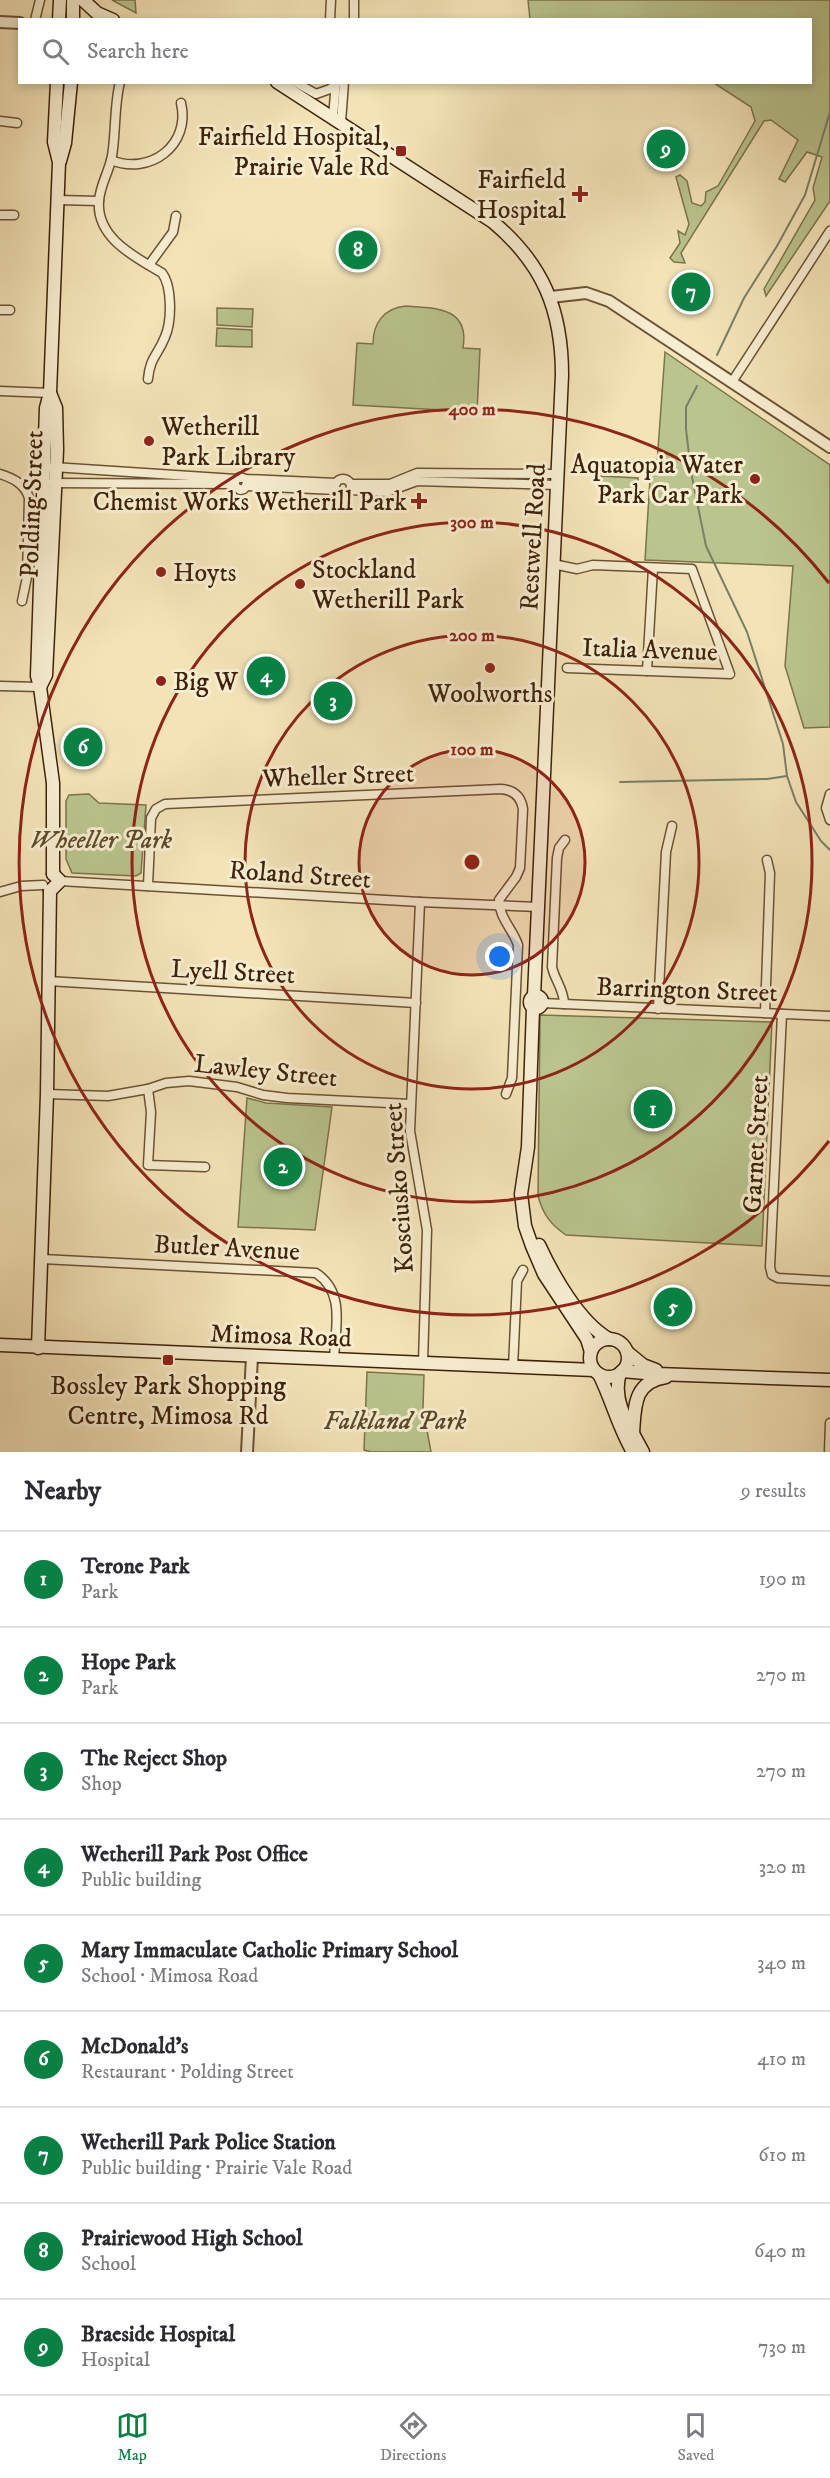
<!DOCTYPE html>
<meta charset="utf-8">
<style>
body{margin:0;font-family:"IM FELL DW Pica",serif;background:#f2f2f3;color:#2b2b33}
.you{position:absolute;left:500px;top:957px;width:21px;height:21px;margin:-15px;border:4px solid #fff;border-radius:50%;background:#1a73e8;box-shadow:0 0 0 9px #1a73e833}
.badge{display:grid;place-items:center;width:39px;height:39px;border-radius:50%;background:#0b8043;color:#fff;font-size:20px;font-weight:700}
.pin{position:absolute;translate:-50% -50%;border:3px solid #fff;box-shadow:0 2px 6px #0006}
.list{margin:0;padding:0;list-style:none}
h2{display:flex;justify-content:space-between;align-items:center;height:78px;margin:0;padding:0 24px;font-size:26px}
h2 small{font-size:20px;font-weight:400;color:#7c7c81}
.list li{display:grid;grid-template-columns:39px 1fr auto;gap:18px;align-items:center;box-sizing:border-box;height:96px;padding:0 24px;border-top:2px solid #e1e1e2}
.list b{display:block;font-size:22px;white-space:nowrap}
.list p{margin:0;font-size:20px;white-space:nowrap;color:#7c7c81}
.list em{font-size:20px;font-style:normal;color:#7c7c81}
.icon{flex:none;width:33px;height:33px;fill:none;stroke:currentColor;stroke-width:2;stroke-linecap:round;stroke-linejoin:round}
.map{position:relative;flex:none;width:830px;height:1452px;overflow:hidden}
.search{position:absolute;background:#fff;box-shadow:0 3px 9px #0003;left:18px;right:18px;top:18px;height:66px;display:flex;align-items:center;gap:15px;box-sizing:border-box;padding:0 21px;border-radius:0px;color:#7c7c81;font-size:22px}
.sheet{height:942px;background:#fff}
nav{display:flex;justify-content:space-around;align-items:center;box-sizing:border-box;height:84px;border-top:2px solid #e1e1e2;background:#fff;font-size:16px;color:#7c7c81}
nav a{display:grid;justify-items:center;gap:3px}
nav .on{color:#0b8043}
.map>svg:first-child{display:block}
.green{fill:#bac48e;stroke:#7c734c;stroke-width:1.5}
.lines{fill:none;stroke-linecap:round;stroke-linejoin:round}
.stream{stroke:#778069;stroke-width:2}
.minor-casing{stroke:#6b5234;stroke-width:11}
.tertiary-casing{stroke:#6b5234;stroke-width:14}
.secondary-casing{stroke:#3e2209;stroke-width:15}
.minor{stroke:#f7edd0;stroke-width:8}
.tertiary{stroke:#f7edd0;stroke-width:10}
.secondary{stroke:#f7edd0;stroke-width:12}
.ring{fill:none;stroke:#8f2418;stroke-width:3}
.poi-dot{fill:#8f2418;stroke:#f7edd0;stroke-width:2}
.labels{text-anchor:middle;stroke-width:6;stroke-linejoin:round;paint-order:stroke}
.poi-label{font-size:26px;fill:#3e2209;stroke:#f7edd0;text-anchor:end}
.street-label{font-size:26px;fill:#3e2209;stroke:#f7edd0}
.park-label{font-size:26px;font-style:italic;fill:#5d4a2a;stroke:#f7edd0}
.centre{fill:#8f2418;stroke:#f7edd0;stroke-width:3}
.ring-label{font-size:18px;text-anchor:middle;font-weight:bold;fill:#8f2418;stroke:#f7edd0;stroke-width:6;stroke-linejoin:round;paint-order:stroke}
</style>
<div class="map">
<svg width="830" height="1452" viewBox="0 0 830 1452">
<rect width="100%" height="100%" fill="#f3e3b7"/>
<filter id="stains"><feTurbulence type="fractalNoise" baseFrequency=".00333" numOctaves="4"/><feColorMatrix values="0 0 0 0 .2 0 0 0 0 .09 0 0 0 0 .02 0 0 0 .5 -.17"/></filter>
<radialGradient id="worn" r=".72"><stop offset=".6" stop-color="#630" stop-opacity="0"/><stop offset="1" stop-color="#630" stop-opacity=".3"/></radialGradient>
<g class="green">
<path d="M112,0H135L136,13Z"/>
<path d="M528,0H830V201L766,296L764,289L815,200L813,188L822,157L807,152L785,182L779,179L798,140L771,120L764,121L681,253L685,263L674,262L670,258L680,243L678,231L685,235L689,224L676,177L680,175L687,181L692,203L701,206L705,202L706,192L718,186L755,121L751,107L714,83L810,82V20L530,19Z"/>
<path d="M406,306C435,308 470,307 463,348L480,349L477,412L353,405L357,343L373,344C373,323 384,308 406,306Z"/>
<path d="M217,308L253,309L252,327L217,325Z"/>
<path d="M217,328L252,330V347L216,346Z"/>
<path d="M665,352L830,465V727L804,728L785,666L793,566L645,560L651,463H657Z"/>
<path d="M601,476L638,478L637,501L600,500Z"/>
<path d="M89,794L99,803L146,805L141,873L136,876L72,873L66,859V801L69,795Z"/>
<path d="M540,1015L772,1022L762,1246L566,1235C550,1224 543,1214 538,1196Z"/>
<path d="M247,1098L266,1103L332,1107L315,1230L238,1227Z"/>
<path d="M367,1372L424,1375L423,1408L431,1452H371L364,1450Z"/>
</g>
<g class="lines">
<g class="stream">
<path d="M717,355L744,298L777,246L805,195L830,112"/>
<path d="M697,386L686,407V429L691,472L706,546L747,632L783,744L787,776L796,802L821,841L830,850"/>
<path d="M620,782L767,779L787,776"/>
</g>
<g class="minor-casing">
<g id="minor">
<path d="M35,20L40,0"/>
<path d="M330,20L331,0"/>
<path d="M354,20V0"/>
<path d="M120,82C114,106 116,132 112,156C109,172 100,185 99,201C96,238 135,257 162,273C172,286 172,321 165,337C158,355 150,357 148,379"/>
<path d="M295,82L316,94L330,89L336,84"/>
<path d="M333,117L336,82"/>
<path d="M0,121L17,123"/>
<path d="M341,122L344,82"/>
<path d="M111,160C150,176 191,145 181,103"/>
<path d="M58,200L99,201"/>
<path d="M0,215H14"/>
<path d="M149,265L173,232L176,216"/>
<path d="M0,310H10"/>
<path d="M732,382L830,231"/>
<path d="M0,391L50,393"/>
<path d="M53,467L236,479"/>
<path d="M0,474C13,478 25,484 29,498L27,577L22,601"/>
<circle cx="343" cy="487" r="8"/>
<path d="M246,479L247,484L244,489L240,490L235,486V480L240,477L246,479L336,483"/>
<path d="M52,483L234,484"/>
<path d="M351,484H390L417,473L558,474"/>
<path d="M246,486L336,490"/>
<path d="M351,490L387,492L417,481L557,485"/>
<path d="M553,564L577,569L593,565L692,569L730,674L567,668"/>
<path d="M647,671L653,568"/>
<path d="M0,686L40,687"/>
<path d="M830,794L826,808L830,820"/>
<path d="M60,881L420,902L538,907"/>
<path d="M148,886L151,818L156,809L165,804L501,789C513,790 521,796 523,809L520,868L516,877L499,900C499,918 513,929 518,945L512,1078L506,1094"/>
<path d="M0,892L21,886L43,885"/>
<path d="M420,902L410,1131L427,1230L423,1363"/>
<path d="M48,981L416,1003"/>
<path d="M542,1003L830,1016"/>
<path d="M564,1004C564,989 555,981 552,967L557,858L559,848L565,840"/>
<path d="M658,1009L666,852L672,826"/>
<path d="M765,1013L770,873L767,860"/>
<path d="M782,1014L770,1267L772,1275L778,1278L830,1281"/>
<path d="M148,1089L151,1112L148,1165L205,1167"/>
<path d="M47,1094L108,1096L148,1089L166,1083L189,1081L237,1087L263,1095L287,1098L410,1104"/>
<path d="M42,1259L316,1273C346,1293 335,1328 334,1360"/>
<path d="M513,1367L517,1281L523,1270"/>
<path d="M829,1452L830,1423"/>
</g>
</g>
<g class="tertiary-casing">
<g id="tertiary">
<path d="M0,22L20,23"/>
<path d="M551,297L586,293L609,301L830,447"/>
<path d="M247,1452L252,1357"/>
</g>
</g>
<g class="secondary-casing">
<g id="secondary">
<path d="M83,0L97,13L113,20"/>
<path d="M59,20L60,0"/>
<path d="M73,20V0"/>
<path d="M277,82L493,222C543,264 562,310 562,375L534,996"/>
<path d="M60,161L65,143L71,82"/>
<path d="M40,687L46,675L57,450L56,408L50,393"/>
<path d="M53,874V783L40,687L37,676L46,408L50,393L59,162L54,142L57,82"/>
<path d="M50,891L60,881L53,874"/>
<circle cx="536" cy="1002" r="6"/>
<path d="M533,1008L528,1147L521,1194L525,1226L532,1246L544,1274L587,1339L591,1352"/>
<path d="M539,1245C553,1275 579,1322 609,1339"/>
<circle cx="609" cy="1358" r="19"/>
<path d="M0,1345L594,1370"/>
<path d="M38,1348L47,1094L50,891"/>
<path d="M627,1352L643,1365L656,1370"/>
<path d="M622,1371L657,1374L830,1380"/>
<path d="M620,1373C611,1401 630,1427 643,1452"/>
<path d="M599,1374C612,1400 618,1427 633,1452"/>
<path d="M633,1433C635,1407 633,1382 666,1377"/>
</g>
</g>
<use href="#minor" class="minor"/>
<use href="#tertiary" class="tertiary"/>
<use href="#secondary" class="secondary"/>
</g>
<circle cx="472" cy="862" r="113" fill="#8f2418" fill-opacity=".12"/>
<g class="ring">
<circle cx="472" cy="862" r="113"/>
<circle cx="472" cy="862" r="227"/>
<circle cx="472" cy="862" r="340"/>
<path d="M829 1141A453 453 0 1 1 829 583"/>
</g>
<g class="poi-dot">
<rect x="395" y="145" width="12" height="12" rx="3"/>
<path d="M577 185h6v6h6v6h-6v6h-6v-6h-6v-6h6z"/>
<circle cx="149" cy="441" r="6"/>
<circle cx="755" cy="479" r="6"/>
<path d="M416 492h6v6h6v6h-6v6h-6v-6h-6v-6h6z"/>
<circle cx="161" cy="572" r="6"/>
<circle cx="300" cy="584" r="6"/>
<circle cx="490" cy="668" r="6"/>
<circle cx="161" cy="681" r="6"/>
<rect x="162" y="1354" width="12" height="12" rx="3"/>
</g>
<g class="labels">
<g class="poi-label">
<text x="389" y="145">Fairfield Hospital,<tspan x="389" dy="30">Prairie Vale Rd</tspan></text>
<text x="566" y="188">Fairfield<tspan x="566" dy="30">Hospital</tspan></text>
<text x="161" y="435" text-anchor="start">Wetherill<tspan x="161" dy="30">Park Library</tspan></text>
<text x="743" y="473">Aquatopia Water<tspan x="743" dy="30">Park Car Park</tspan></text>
<text x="407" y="510">Chemist Works Wetherill Park</text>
<text x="312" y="578" text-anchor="start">Stockland<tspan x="312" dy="30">Wetherill Park</tspan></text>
<text x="173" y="581" text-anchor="start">Hoyts</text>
<text x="173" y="690" text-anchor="start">Big W</text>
<text x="490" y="702" text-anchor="middle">Woolworths</text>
<text x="168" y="1394" text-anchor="middle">Bossley Park Shopping<tspan x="168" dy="30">Centre, Mimosa Rd</tspan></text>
</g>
<g class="street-label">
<text transform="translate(31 504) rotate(-88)" y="9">Polding Street</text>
<text transform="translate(532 537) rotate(-87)" y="9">Restwell Road</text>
<text transform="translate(650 649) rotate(2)" y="9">Italia Avenue</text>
<text transform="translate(338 775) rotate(-2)" y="9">Wheller Street</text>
<text transform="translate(300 874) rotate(4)" y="9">Roland Street</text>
<text transform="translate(233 971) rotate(3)" y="9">Lyell Street</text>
<text transform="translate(687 989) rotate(2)" y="9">Barrington Street</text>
<text transform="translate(266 1070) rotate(6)" y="9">Lawley Street</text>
<text transform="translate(755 1144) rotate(-87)" y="9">Garnet Street</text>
<text transform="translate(398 1188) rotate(-94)" y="9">Kosciusko Street</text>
<text transform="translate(227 1247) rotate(3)" y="9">Butler Avenue</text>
<text transform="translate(281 1335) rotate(2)" y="9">Mimosa Road</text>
</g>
<g class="park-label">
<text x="101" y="848">Wheeller Park</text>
<text x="395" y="1429">Falkland Park</text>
</g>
</g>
<circle cx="472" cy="862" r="9" class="centre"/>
<g class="ring-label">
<text x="472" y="415">400 m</text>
<text x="472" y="528">300 m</text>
<text x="472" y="641">200 m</text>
<text x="472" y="755">100 m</text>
</g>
<rect width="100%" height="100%" filter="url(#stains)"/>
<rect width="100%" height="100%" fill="url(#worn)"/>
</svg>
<div class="you"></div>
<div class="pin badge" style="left:653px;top:1109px">1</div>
<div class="pin badge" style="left:283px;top:1167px">2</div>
<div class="pin badge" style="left:333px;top:701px">3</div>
<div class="pin badge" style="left:266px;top:676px">4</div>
<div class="pin badge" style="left:673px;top:1307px">5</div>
<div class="pin badge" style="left:83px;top:747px">6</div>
<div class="pin badge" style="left:691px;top:292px">7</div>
<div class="pin badge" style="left:358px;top:250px">8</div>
<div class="pin badge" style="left:666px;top:149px">9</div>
<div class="search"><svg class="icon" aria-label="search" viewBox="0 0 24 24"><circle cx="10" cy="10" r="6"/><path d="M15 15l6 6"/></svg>Search here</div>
</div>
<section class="sheet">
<h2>Nearby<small>9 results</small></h2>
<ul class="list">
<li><span class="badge">1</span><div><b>Terone Park</b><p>Park</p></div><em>190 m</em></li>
<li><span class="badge">2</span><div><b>Hope Park</b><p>Park</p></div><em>270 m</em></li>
<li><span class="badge">3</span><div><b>The Reject Shop</b><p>Shop</p></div><em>270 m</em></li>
<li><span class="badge">4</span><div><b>Wetherill Park Post Office</b><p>Public building</p></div><em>320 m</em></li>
<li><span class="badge">5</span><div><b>Mary Immaculate Catholic Primary School</b><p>School · Mimosa Road</p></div><em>340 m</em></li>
<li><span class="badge">6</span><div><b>McDonald's</b><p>Restaurant · Polding Street</p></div><em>410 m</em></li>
<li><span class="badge">7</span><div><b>Wetherill Park Police Station</b><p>Public building · Prairie Vale Road</p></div><em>610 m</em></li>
<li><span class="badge">8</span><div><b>Prairiewood High School</b><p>School</p></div><em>640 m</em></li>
<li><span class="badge">9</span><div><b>Braeside Hospital</b><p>Hospital</p></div><em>730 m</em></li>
</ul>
</section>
<nav>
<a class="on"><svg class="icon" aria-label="map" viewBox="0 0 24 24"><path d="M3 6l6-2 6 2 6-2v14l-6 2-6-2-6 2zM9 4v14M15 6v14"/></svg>Map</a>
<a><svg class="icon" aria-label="directions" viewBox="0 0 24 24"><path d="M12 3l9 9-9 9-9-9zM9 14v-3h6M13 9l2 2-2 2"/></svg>Directions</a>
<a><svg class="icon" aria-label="saved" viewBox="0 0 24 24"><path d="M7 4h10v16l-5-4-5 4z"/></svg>Saved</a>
</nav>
